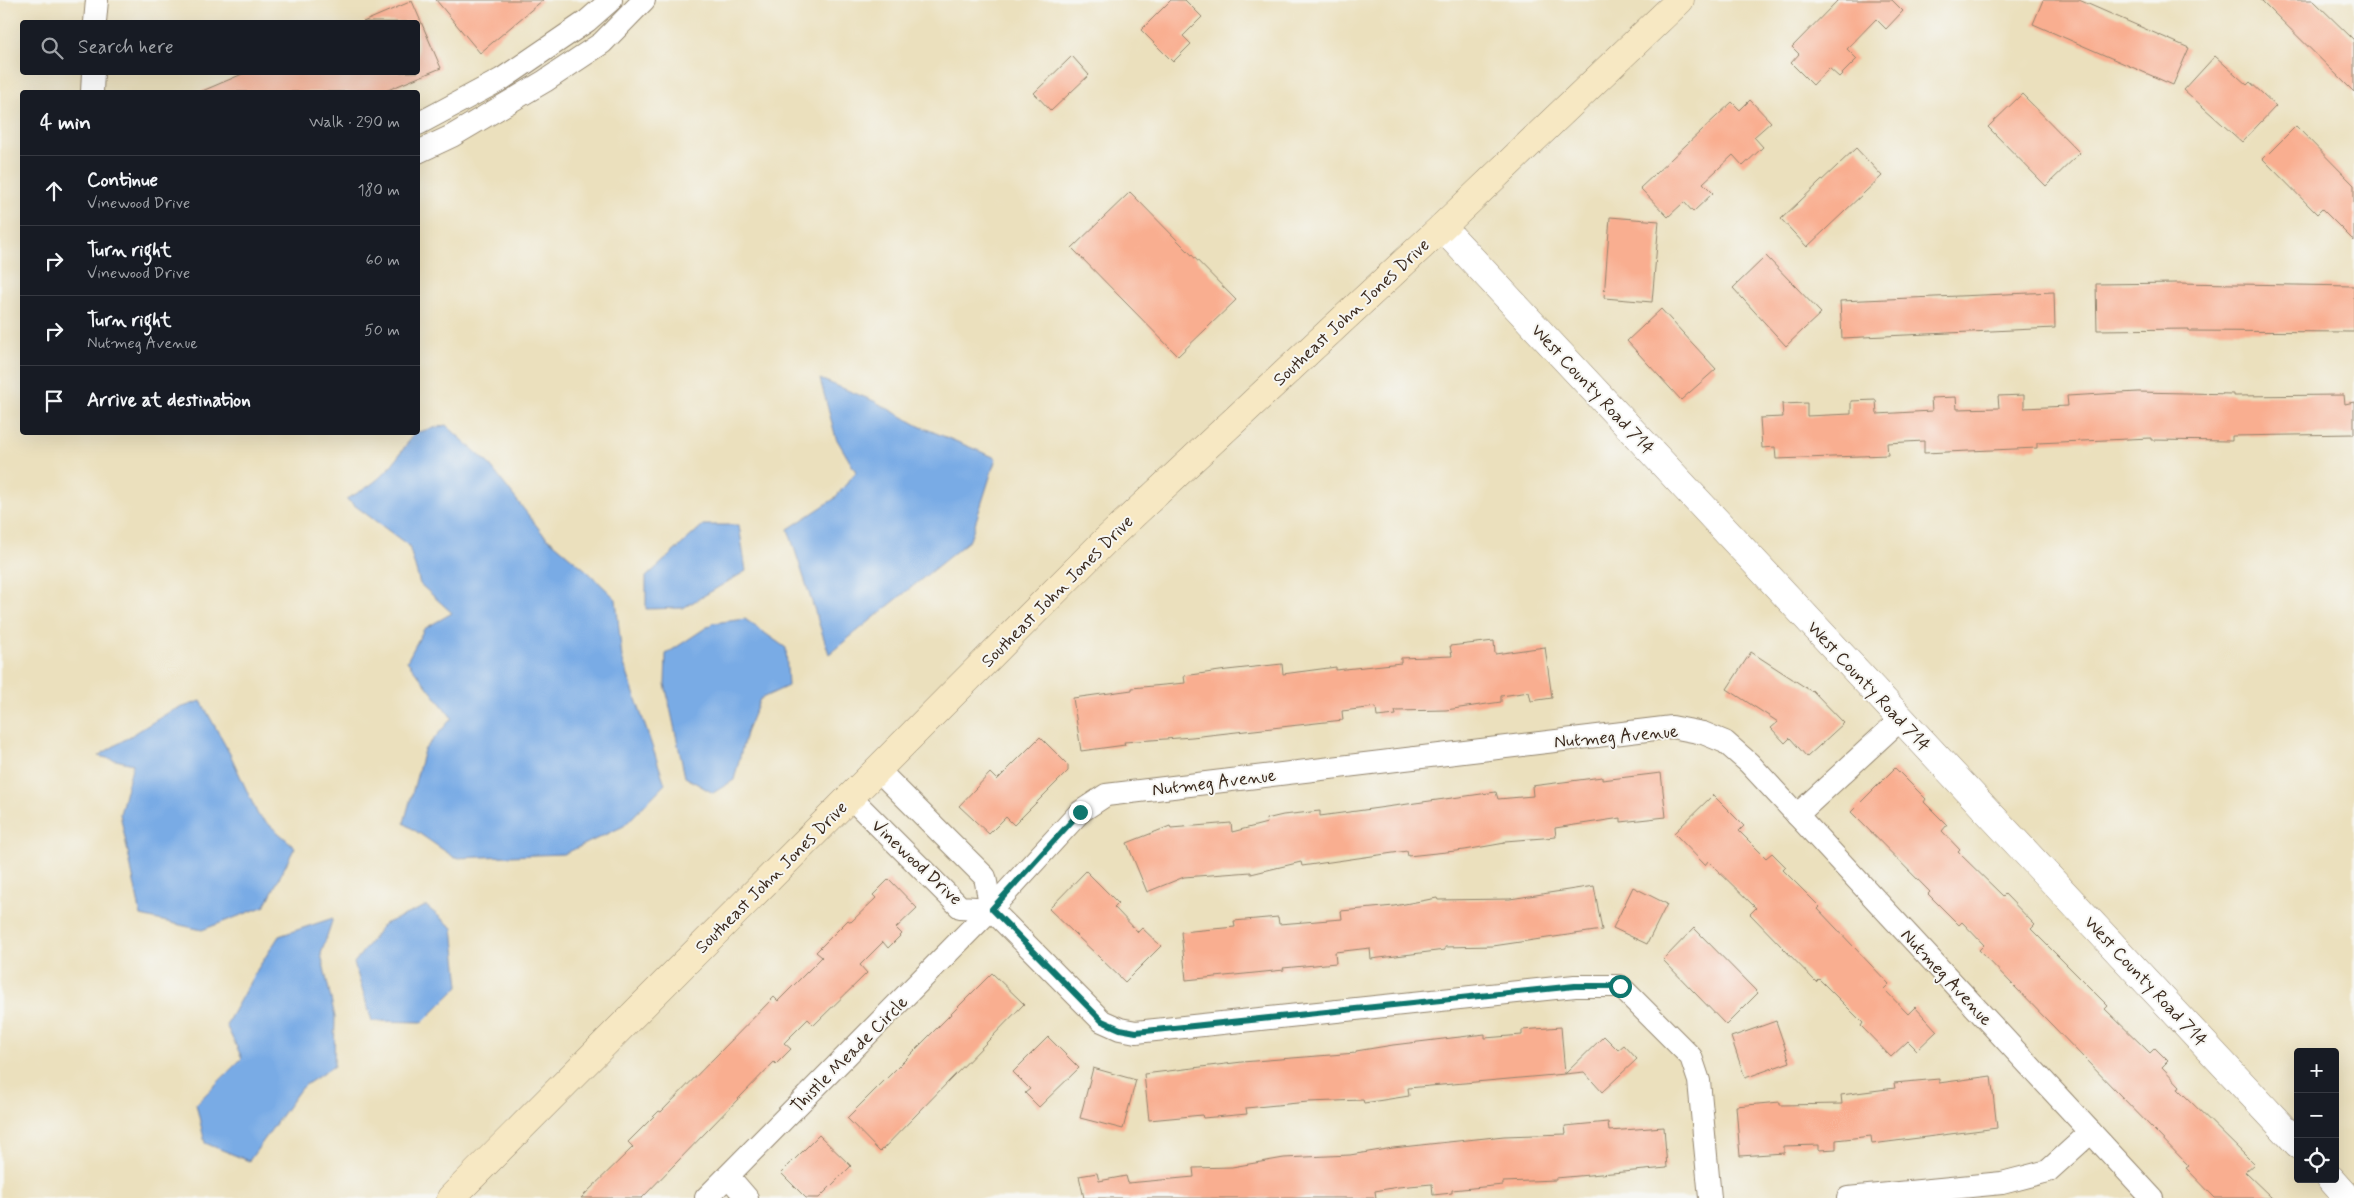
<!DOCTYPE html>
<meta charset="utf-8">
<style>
body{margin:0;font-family:Mynerve,sans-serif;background:#20242c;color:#f1f3f6}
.controls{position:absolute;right:15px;bottom:15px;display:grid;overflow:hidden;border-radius:5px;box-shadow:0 5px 20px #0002}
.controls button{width:45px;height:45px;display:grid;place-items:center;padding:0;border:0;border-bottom:1px solid #363941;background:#171b24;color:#f1f3f6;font:25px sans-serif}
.stop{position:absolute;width:15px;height:15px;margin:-11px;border:4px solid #0f766e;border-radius:50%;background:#fff}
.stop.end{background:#0f766e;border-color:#fff;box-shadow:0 1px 5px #0008}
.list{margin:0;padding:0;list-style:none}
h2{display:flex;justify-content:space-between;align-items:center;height:65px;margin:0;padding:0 20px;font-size:21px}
h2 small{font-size:16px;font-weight:400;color:#9ea1a6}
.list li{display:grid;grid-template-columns:32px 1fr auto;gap:15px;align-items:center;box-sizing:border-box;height:70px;padding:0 20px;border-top:1px solid #363941}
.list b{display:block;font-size:19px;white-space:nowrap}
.list p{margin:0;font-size:16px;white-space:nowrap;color:#9ea1a6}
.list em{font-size:16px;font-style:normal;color:#9ea1a6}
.icon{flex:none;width:28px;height:28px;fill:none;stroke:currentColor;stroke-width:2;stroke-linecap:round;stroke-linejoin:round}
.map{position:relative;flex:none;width:2354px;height:1198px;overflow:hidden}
.search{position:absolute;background:#171b24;box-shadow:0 5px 20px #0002;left:20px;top:20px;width:400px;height:55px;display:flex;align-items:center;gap:12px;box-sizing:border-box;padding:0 18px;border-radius:5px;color:#9ea1a6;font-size:19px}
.panel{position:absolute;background:#171b24;box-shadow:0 5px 20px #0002;left:20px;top:90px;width:400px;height:345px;border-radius:5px}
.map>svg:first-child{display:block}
.water{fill:#79abe5;stroke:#5a6a82}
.building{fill:#f9ae90}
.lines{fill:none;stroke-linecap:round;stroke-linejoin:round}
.minor-casing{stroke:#93856e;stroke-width:24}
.tertiary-casing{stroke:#93856e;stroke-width:29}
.secondary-casing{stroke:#93856e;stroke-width:29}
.minor{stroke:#fff;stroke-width:22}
.tertiary{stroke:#fff;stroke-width:28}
.secondary{stroke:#f7e8c3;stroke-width:28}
.route{stroke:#0f766e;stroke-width:6}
.labels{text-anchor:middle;stroke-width:4;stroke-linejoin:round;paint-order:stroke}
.street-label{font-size:18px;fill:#3b2a1e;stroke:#f6f6f2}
</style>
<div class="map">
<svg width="2354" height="1198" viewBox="0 0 2354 1198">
<rect width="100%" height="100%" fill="#f6f6f2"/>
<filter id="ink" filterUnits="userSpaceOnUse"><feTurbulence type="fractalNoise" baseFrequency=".02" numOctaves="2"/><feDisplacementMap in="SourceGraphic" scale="10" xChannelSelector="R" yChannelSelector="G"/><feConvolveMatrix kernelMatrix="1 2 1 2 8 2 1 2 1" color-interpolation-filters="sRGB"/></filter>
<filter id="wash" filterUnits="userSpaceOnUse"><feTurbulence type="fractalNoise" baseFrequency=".0096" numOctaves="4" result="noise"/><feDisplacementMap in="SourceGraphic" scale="20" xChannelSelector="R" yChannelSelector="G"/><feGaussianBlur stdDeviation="1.12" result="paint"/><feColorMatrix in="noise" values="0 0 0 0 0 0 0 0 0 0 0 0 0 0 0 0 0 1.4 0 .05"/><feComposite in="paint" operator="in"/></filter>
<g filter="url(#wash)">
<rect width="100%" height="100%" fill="#ebe0bd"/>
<g class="water">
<path d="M820,379L874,401L919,426L996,458L970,540L829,654L788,529L834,499L856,472L836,438Z"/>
<path d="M446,425L488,463L543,534L587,571L616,599L622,658L665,784L624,826L564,854L455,858L404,823L424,750L452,718L407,661L424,629L452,613L420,584L409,546L346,499C383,481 392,466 414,433Z"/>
<path d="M703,525H739L746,571L683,608L646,609V577Z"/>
<path d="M745,619L786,648L788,686L760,699L746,733L734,780L713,793L685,777L665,684L666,654L713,623Z"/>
<path d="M201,701L230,754L258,815L295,847L265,906L202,930L141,916L120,814L133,764L98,756L171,711Z"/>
<path d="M426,906L453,928L459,986L423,1022L372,1021L354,963L384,924Z"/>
<path d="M333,918L321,954L335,1017L334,1066L301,1088L249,1161L205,1143L196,1104L242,1058L226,1025L255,973L279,936Z"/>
</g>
<g id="blocks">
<g class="building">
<path d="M436,0H543L480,53Z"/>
<path d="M1171,0H1185L1202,17L1183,36L1191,44L1173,62L1141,30Z"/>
<path d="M1838,0H1892L1903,11L1886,29L1876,19L1847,49L1857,59L1839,77L1829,68L1813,85L1791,63L1799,54L1792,47Z"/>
<path d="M2043,0H2079L2189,48L2173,85L2033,24Z"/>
<path d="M2261,0H2313L2354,40V92Z"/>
<path d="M412,1L441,68L383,92H200L247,72H418V22H363Z"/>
<path d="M1072,56L1089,75L1051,111L1034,93Z"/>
<path d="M2215,56L2247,85L2250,82L2276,106L2242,142L2184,90Z"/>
<path d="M2022,94L2080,153L2046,186L1988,127Z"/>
<path d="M1750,100L1771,122L1754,137L1763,147L1743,166L1733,155L1703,183L1713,193L1693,212L1684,202L1668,217L1640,188L1732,102L1740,110Z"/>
<path d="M2296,126L2354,185V241L2322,209L2317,214L2263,159Z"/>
<path d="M1856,148L1882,176L1807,247L1781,219Z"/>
<path d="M1130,192L1236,300L1178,356L1072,248Z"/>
<path d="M1610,217L1659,221L1652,302L1604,298Z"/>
<path d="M1766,256L1821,313L1786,346L1733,288Z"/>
<path d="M2177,283L2354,286V332L2189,331V329L2097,330L2096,284Z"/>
<path d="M2054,292L2055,328L1842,338L1840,301Z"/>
<path d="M1661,309L1716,369L1681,400L1627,341Z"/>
<path d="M2138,392L2233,394V396L2344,395L2345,404L2354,402V434L2232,436V441L2151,440V438L2037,443V448L1924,453V441L1887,443L1888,455L1776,459L1775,447L1762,448L1760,418L1783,417L1782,404L1807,403V416L1851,414V401L1876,400L1877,414L1932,411L1931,398L1956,397L1957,409L1999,408L1998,396L2024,395V408L2068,406L2067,396Z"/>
<path d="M1494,641L1495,654L1545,647L1552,698L1531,701L1529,692L1501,696V702L1446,710L1395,711L1396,715L1377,717L1376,707L1342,711L1343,720L1192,737L1124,742L1125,745L1081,751L1073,698L1132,690V688L1185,683L1184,676L1227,670L1282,664L1283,674L1336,667V670L1401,663V658L1452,656L1450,646Z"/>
<path d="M1751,652L1811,691L1812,690L1844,723L1807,757L1790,738L1785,743L1771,728L1778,722L1727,689Z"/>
<path d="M1040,737L1068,765V771L1014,825L1006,817L989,834L959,806L990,773L997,780Z"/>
<path d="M1895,768L1926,799L1924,802L1947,825L1942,831L1960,850L1958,852L2003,896L2005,894L2035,925L2031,929L2108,1006L2105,1009L2150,1053L2155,1048L2168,1061L2162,1067L2180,1086L2178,1089L2254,1164L2245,1172L2272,1198H2215L2186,1168L2189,1166L1979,950L1984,945L1962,922L1959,925L1928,894L1930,892L1851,812Z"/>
<path d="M1661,773L1666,817L1621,822V818L1555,828L1556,837L1505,841V843L1465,850L1408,856L1407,851L1302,866L1301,862L1251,874V872L1184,877L1147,892L1127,843L1170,826L1171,828L1231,823L1232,832L1267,823L1266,819L1283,815L1320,811V816L1496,792L1498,799L1533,796L1532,786L1602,777V780Z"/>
<path d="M1713,795L1744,826L1739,831L1766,858L1772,853L1786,867L1783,870L1820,907L1818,909L1889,984L1884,989L1908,1014L1915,1007L1937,1031L1917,1050L1908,1041L1891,1057L1861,1026L1863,1023L1819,979L1816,982L1750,914L1756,908L1708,861L1705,865L1674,833Z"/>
<path d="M1086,871L1118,903L1114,907L1138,932L1142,928L1161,946L1125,982L1049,909Z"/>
<path d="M889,879L917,908L896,928L902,934L888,948L883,942L860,965L867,973L814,1025L808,1019L784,1043L791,1049L776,1064L774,1062L642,1198H581L633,1147L628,1142L659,1111L661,1112L774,997L778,1001L822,957L816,952L848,920L851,922L876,898L873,895Z"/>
<path d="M1594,886L1602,930L1493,946L1445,947V950L1371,959L1370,948L1335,952L1336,963L1283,968L1284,970L1186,980L1181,932L1235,927L1234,921L1278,917L1279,924L1342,919L1341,911L1394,906L1437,898L1438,900L1510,899Z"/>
<path d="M1633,887L1667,904L1647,944L1613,928Z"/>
<path d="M1694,928L1758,993L1726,1025L1663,960Z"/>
<path d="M992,973L1024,1004L880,1152L847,1118Z"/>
<path d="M1776,1021L1790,1062L1745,1078L1731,1037Z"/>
<path d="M1561,1027L1565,1074L1408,1088L1409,1096L1364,1103L1363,1100L1308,1102L1246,1108L1247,1114L1203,1118L1202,1115L1149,1120L1144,1074L1242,1062L1356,1053V1051L1393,1045L1485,1034V1038L1522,1035V1030Z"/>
<path d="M1604,1036L1618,1050L1624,1045L1637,1059L1602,1092L1584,1072L1565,1074Z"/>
<path d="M1048,1037L1079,1068L1039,1107L1025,1093L1030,1089L1013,1072Z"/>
<path d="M1093,1068L1136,1080L1123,1129L1080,1118Z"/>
<path d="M1991,1076L1997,1128L1872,1144L1871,1136L1836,1140V1149L1819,1150V1145L1784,1146V1153L1740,1156L1736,1106L1780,1102V1105L1842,1104L1841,1095L1895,1088L1894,1083L1939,1079V1083Z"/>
<path d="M1608,1122L1609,1131L1664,1127L1667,1168L1556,1178V1180L1503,1182V1185L1452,1190V1193L1433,1195L1432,1184L1398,1187L1375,1191L1376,1198H1084L1079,1176L1097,1173L1099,1181L1126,1176L1128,1183L1194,1177L1193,1168L1232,1167L1284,1158L1350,1155L1393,1148L1504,1136L1566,1134L1565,1126Z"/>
<path d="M819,1135L851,1166L819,1198H806L781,1173Z"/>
</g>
</g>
</g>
<g filter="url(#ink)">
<use href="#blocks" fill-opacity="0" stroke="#93856e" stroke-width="1"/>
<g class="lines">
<g class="minor-casing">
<g id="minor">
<path d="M95,22L97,0"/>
<path d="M92,92L93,72"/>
<path d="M418,124L502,79L587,21L611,0"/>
<path d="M418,152L452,136L545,81L602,43L644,0"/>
<path d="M878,770L985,877L991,909L1102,1021L1120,1029L1136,1032L1575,986H1620L1691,1057L1699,1081L1710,1198"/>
<path d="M850,797L960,907L991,909"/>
<path d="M1797,815L1900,720"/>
<path d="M728,1176L747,1198"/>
<path d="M706,1198L991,909L1080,812L1106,795L1672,727L1703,733L1725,742L1749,763L2152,1198"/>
<path d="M1848,1198L2002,1183L2048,1171L2091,1132"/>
</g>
</g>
<g class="tertiary-casing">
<g id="tertiary">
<path d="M1442,227L2298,1144"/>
<path d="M2331,1179L2348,1198"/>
</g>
</g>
<g class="secondary-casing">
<path id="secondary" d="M451,1198L1103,543L1442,227L1680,0"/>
</g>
<use href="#minor" class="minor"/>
<use href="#tertiary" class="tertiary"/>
<use href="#secondary" class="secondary"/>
</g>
</g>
<g class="lines" filter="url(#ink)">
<path class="route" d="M1080,812L992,909L1102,1021L1120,1029L1136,1032L1575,986H1620"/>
</g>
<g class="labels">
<g class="street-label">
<text transform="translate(1351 312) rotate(-43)" y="6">Southeast John Jones Drive</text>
<text transform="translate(1593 389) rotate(47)" y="6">West County Road 714</text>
<text transform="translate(1057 591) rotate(-45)" y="6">Southeast John Jones Drive</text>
<text transform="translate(1869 686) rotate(47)" y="6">West County Road 714</text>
<text transform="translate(1616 736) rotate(-5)" y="6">Nutmeg Avenue</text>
<text transform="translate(1214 782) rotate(-7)" y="6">Nutmeg Avenue</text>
<text transform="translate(917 862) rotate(43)" y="6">Vinewood Drive</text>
<text transform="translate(771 877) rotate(-45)" y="6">Southeast John Jones Drive</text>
<text transform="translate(1947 977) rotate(47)" y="6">Nutmeg Avenue</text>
<text transform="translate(2146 981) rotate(47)" y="6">West County Road 714</text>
<text transform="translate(849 1054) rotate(-45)" y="6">Thistle Meade Circle</text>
</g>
</g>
</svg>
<div class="controls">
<button>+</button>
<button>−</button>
<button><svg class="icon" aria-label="locate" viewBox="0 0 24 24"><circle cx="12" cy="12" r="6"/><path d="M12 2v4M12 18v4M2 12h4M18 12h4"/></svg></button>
</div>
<div class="stop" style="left:1620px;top:986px"></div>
<div class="stop end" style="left:1080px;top:812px"></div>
<div class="search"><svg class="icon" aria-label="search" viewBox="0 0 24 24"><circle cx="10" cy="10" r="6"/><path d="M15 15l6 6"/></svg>Search here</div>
<section class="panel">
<h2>4 min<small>Walk · 290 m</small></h2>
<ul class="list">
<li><svg class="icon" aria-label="ahead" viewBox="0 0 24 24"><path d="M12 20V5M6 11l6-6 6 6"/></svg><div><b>Continue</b><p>Vinewood Drive</p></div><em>180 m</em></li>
<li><svg class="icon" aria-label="right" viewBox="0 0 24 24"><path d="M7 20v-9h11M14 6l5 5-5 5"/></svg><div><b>Turn right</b><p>Vinewood Drive</p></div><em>60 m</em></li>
<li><svg class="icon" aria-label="right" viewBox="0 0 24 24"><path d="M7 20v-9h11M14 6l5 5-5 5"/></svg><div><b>Turn right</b><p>Nutmeg Avenue</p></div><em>50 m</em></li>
<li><svg class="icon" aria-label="arrive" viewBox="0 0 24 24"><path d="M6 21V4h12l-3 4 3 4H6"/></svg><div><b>Arrive at destination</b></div></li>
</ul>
</section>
</div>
